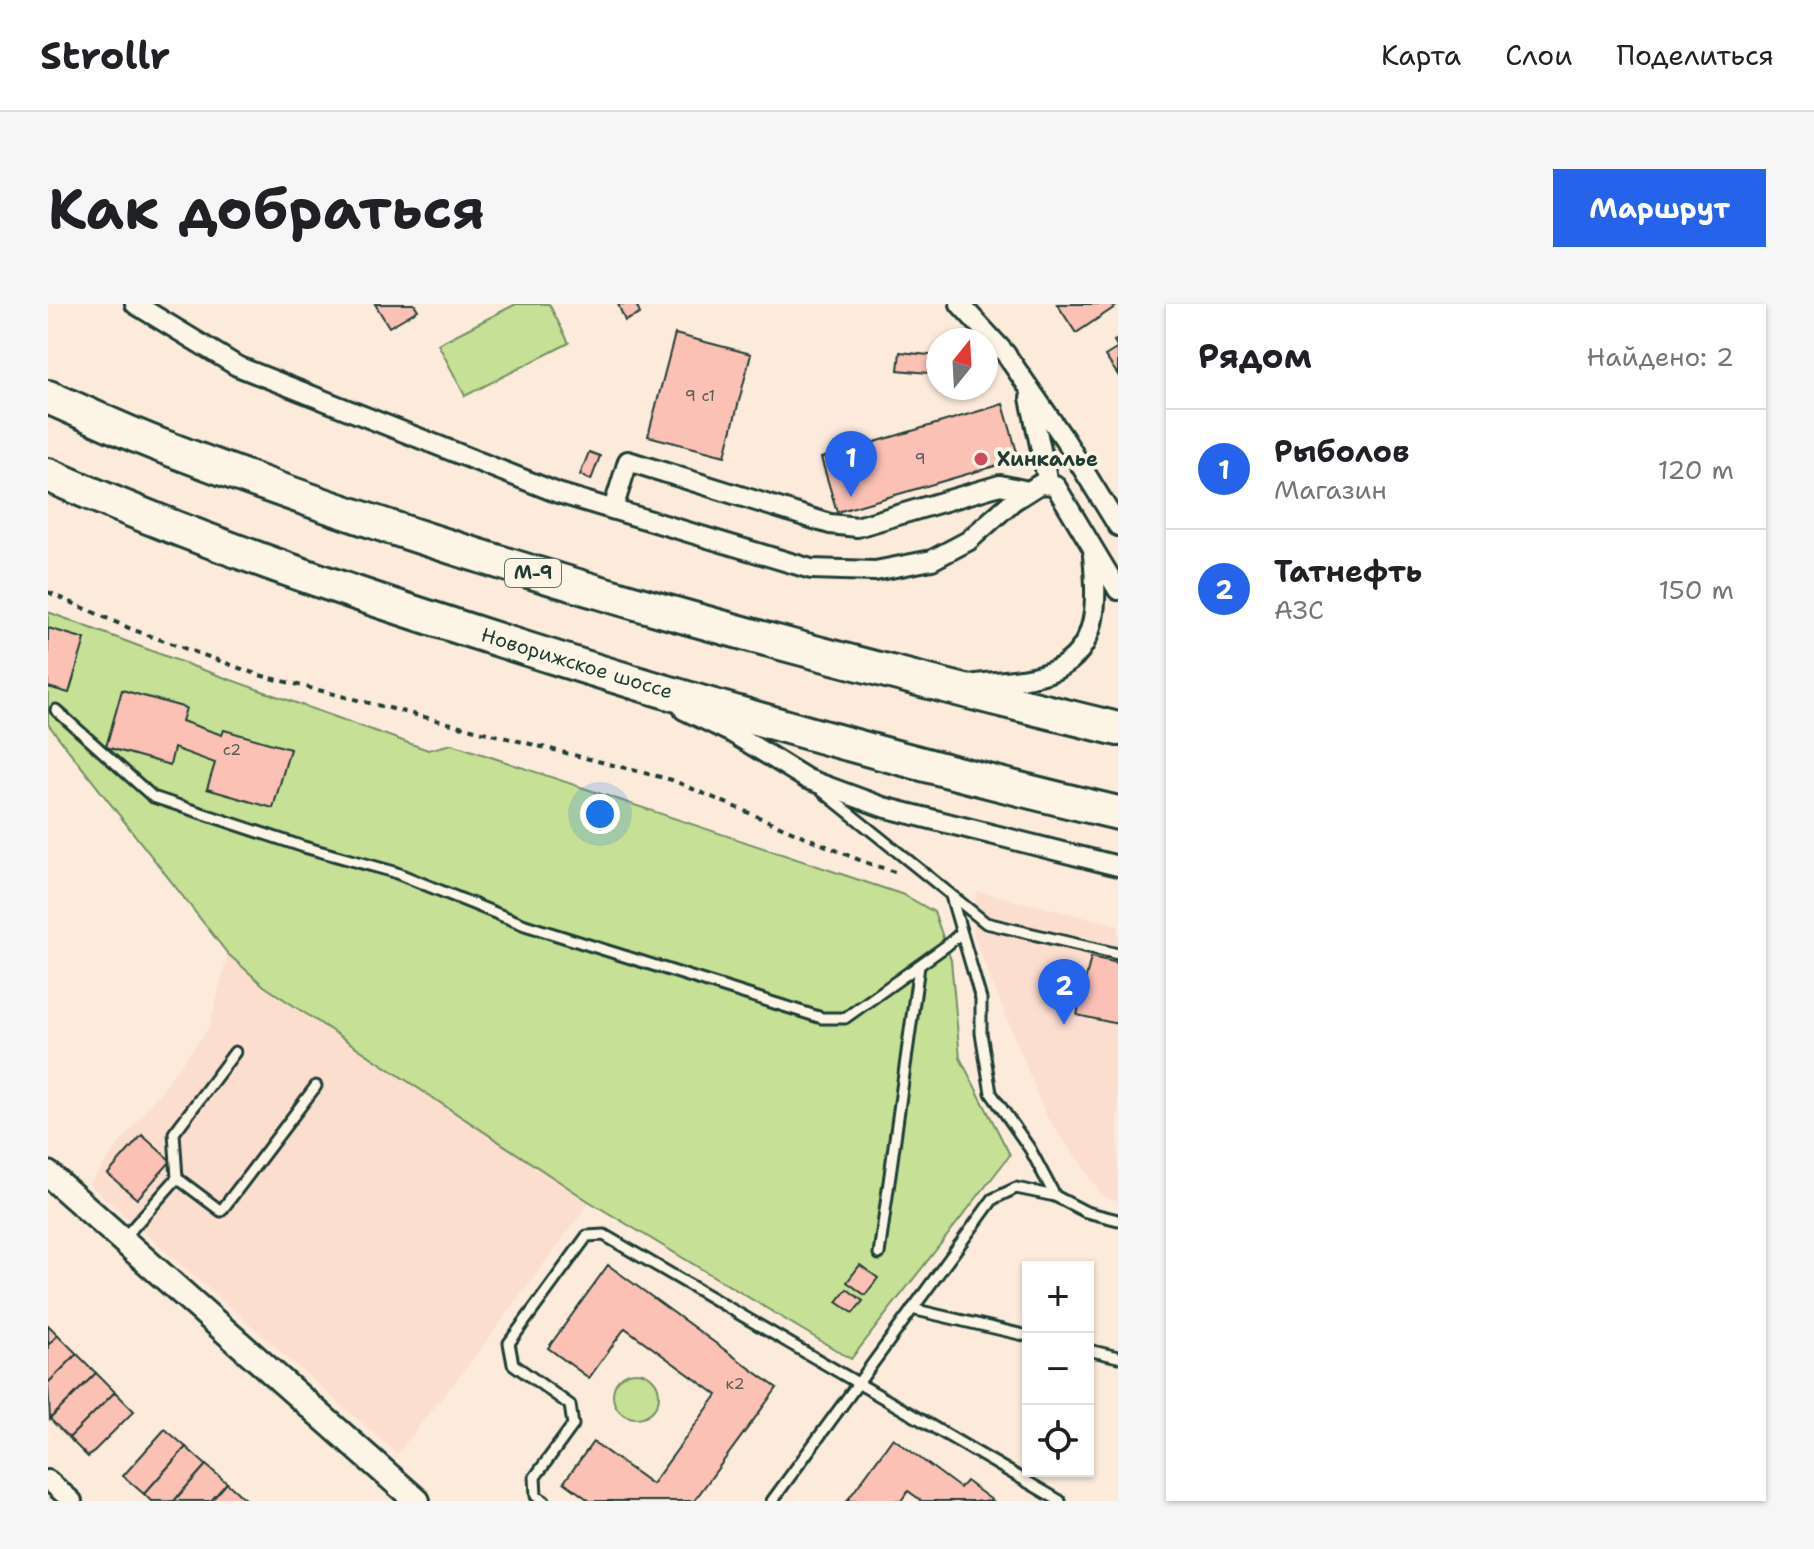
<!DOCTYPE html>
<html lang="ru">
<meta charset="utf-8">
<style>
body{margin:0;font-family:"Shantell Sans",sans-serif;background:#f6f6f6;color:#202124}
.controls{position:absolute;right:24px;bottom:24px;display:grid;overflow:hidden;border-radius:0px;box-shadow:0 2px 6px #0004}
.controls button{width:72px;height:72px;display:grid;place-items:center;padding:0;border:0;border-bottom:2px solid #e0e0e0;background:#fff;color:#202124;font:40px sans-serif}
.compass{position:absolute;left:878px;top:24px;width:72px;height:72px;border-radius:50%;background:#fff;box-shadow:0 2px 6px #0004;rotate:18deg}
.you{position:absolute;left:552px;top:510px;width:28px;height:28px;margin:-20px;border:6px solid #fff;border-radius:50%;background:#1a73e8;box-shadow:0 0 0 12px #1a73e833}
.badge{display:grid;place-items:center;width:52px;height:52px;border-radius:50%;background:#2563eb;color:#fff;font-size:26px;font-weight:700}
.pin{position:absolute;translate:-50% -66px;filter:drop-shadow(0 2px 4px #0008)}
.pin::after{content:'';position:absolute;top:42px;width:28px;height:24px;background:inherit;clip-path:polygon(0 0,100% 0,50% 100%)}
.list{margin:0;padding:0;list-style:none}
h2{display:flex;justify-content:space-between;align-items:center;height:104px;margin:0;padding:0 32px;font-size:34px}
h2 small{font-size:26px;font-weight:400;color:#757577}
.list li{display:grid;grid-template-columns:52px 1fr auto;gap:24px;align-items:center;box-sizing:border-box;height:120px;padding:0 32px;border-top:2px solid #e0e0e0}
.list b{display:block;font-size:30px;white-space:nowrap}
.list p{margin:0;font-size:26px;white-space:nowrap;color:#757577}
.list em{font-size:26px;font-style:normal;color:#757577}
.icon{flex:none;width:44px;height:44px;fill:none;stroke:currentColor;stroke-width:2;stroke-linecap:round;stroke-linejoin:round}
.map{position:relative;flex:none;width:1070px;height:1197px;overflow:hidden;border-radius:0px}
header{display:flex;align-items:center;gap:48px;box-sizing:border-box;height:112px;padding:0 40px;background:#fff;border-bottom:2px solid #e0e0e0}
header strong{font-size:38px}
nav{display:flex;gap:44px;margin-inline-start:auto;font-size:28px}
.intro{display:flex;align-items:center;justify-content:space-between;box-sizing:border-box;height:192px;padding:0 48px}
h1{margin:0;font-size:56px}
.button{padding:20px 36px;border-radius:0px;background:#2563eb;color:#fff;font-size:28px;font-weight:700}
main{display:flex;gap:48px;padding:0 48px}
aside{flex:1;background:#fff;border-radius:0px;box-shadow:0 2px 6px #0004}
.map>svg:first-child{display:block}
.built{fill:#fcdecf}
.green{fill:#c6e096;stroke:#728e65;stroke-width:2}
.building{fill:#fbc1b4;stroke:#1f3d34;stroke-width:2}
.lines{fill:none;stroke-linecap:round;stroke-linejoin:round}
.lane-casing{stroke:#1f3d34;stroke-width:15}
.street-casing{stroke:#1f3d34;stroke-width:24}
.secondary-casing{stroke:#1f3d34;stroke-width:30}
.highway-casing{stroke:#1f3d34;stroke-width:38}
.path{stroke:#1f3d34;stroke-width:4;stroke-dasharray:6 6;stroke-linecap:butt}
.lane{stroke:#fcf5e5;stroke-width:9}
.street{stroke:#fcf5e5;stroke-width:18}
.secondary{stroke:#fcf5e5;stroke-width:24}
.highway{stroke:#fcf5e5;stroke-width:32}
.poi-dot{fill:#d1495b;stroke:#fcf5e5;stroke-width:3}
.labels{text-anchor:middle;stroke-width:8;stroke-linejoin:round;paint-order:stroke}
.number-label{font-size:16px;fill:#565e54}
.shield{fill:#fcf5e5;stroke:#617469;stroke-width:2}
.shield-label{font-size:18px;font-weight:bold;fill:#1f3d34}
.poi-label{font-size:20px;font-weight:bold;fill:#1f3d34;stroke:#fcf5e5;text-anchor:start}
.street-label{font-size:20px;fill:#1f3d34;stroke:#fcf5e5}
</style>
<header>
<strong>Strollr</strong>
<nav><a>Карта</a><a>Слои</a><a>Поделиться</a></nav>
</header>
<div class="intro"><h1>Как добраться</h1><a class="button">Маршрут</a></div>
<main>
<div class="map">
<svg width="1070" height="1197" viewBox="0 0 1070 1197">
<rect width="100%" height="100%" fill="#fcebdb"/>
<filter id="ink" filterUnits="userSpaceOnUse"><feTurbulence type="fractalNoise" baseFrequency=".0125" numOctaves="2"/><feDisplacementMap in="SourceGraphic" scale="16" xChannelSelector="R" yChannelSelector="G"/><feConvolveMatrix kernelMatrix="1 2 1 2 8 2 1 2 1" color-interpolation-filters="sRGB"/></filter>
<g filter="url(#ink)">
<g class="built">
<path d="M929,587L1070,621V897L1055,892L998,812L925,630Z"/>
<path d="M180,650L216,682L542,898L426,1054L349,1150L41,880L161,723Z"/>
</g>
<g class="green">
<path d="M468,0H501L521,39L417,92L390,40Z"/>
<path d="M0,308L144,362L380,446L404,440L856,591L886,608L903,656L912,754L962,851L803,1055L542,898L216,682L180,650L0,420Z"/>
<circle cx="588" cy="1091" r="23"/>
</g>
<g class="building">
<path d="M327,0H366L370,6L341,23Z"/>
<path d="M570,0H588L592,10L577,17Z"/>
<path d="M1009,0H1070V1L1028,29Z"/>
<path d="M627,30L703,50L677,152L600,132Z"/>
<path d="M1070,35V71L1057,52L1070,44L1066,37Z"/>
<path d="M852,48L890,52V70L850,66Z"/>
<path d="M955,100L971,155L789,208L773,154Z"/>
<path d="M541,148L552,152L543,176L532,171Z"/>
<path d="M0,324L37,335L21,389L0,383Z"/>
<path d="M74,386L138,404L134,417L174,431L176,426L242,445L225,504L159,485L167,459L126,444L122,461L58,443Z"/>
<path d="M1043,653L1070,659V720L1029,711Z"/>
<path d="M94,831L123,857L89,895L60,870Z"/>
<path d="M560,961L729,1084L646,1197H542L516,1178L545,1138L604,1180L669,1091L577,1024L541,1074L500,1044Z"/>
<path d="M812,961L830,974L817,991L799,978Z"/>
<path d="M799,985L815,997L805,1009L789,998Z"/>
<path d="M0,1021L10,1031L0,1041Z"/>
<path d="M10,1031L29,1050L0,1079V1041Z"/>
<path d="M29,1050L48,1069L2,1115L0,1079Z"/>
<path d="M48,1069L67,1088L21,1134L2,1115Z"/>
<path d="M67,1088L86,1107L40,1153L21,1134Z"/>
<path d="M117,1125L138,1143L96,1190L75,1172Z"/>
<path d="M845,1134L912,1184L918,1177L945,1197H874L860,1187L853,1197H799Z"/>
<path d="M138,1143L158,1161L126,1197H103L96,1190Z"/>
<path d="M158,1161L179,1179L163,1197H126Z"/>
<path d="M179,1179L199,1197H163Z"/>
</g>
<g class="lines">
<g class="lane-casing">
<g id="lane">
<path d="M8,406L105,493L256,543L346,568L477,621L774,714H797L898,642L913,629"/>
<path d="M774,487L938,619L1070,650"/>
<path d="M903,592L933,695V729L943,789L982,845L1007,892"/>
<path d="M129,874L173,907L268,782"/>
<path d="M74,936L129,874L126,829L187,748"/>
<path d="M831,950L871,662"/>
<path d="M864,1005L980,1032"/>
<path d="M1040,1046L1070,1053"/>
<path d="M496,1197L488,1192L487,1173L525,1121L522,1101L465,1060L461,1039L539,932L556,931L1012,1197"/>
<path d="M724,1197L945,895L968,884L1007,892L1038,908L1070,916"/>
</g>
</g>
<g class="street-casing">
<g id="street">
<path d="M87,0L189,62L510,189L763,265L827,267L884,256L920,237L965,197L992,180L1007,181L1070,286"/>
<path d="M912,0L957,49L1017,136L1070,222"/>
<path d="M982,94L1000,179"/>
<path d="M565,205L580,157L782,220L809,223L952,181L980,187"/>
<path d="M921,381C948,377 981,377 1007,366C1053,345 1049,292 1045,251"/>
<path d="M636,406L686,430L759,475L835,503L1070,562"/>
<path d="M0,1176L24,1197"/>
</g>
</g>
<g class="secondary-casing">
<path id="secondary" d="M0,870L369,1197"/>
</g>
<g class="highway-casing">
<g id="highway">
<path d="M0,93C37,109 74,127 111,141C423,261 746,346 1070,425"/>
<path d="M0,171C147,236 300,288 454,337C657,402 862,460 1070,509"/>
</g>
</g>
<path class="path" d="M0,288L83,325L211,371L624,476L816,558L847,568"/>
<use href="#lane" class="lane"/>
<use href="#street" class="street"/>
<use href="#secondary" class="secondary"/>
<use href="#highway" class="highway"/>
</g>
</g>
<circle class="poi-dot" cx="933" cy="155" r="8"/>
<g class="labels">
<g class="number-label">
<text x="652" y="97">9 с1</text>
<text x="872" y="160">9</text>
<text x="184" y="451">с2</text>
<text x="687" y="1085">к2</text>
</g>
<rect class="shield" x="457" y="255" width="56" height="28" rx="6"/>
<g class="shield-label">
<text x="485" y="275">М-9</text>
</g>
<g class="poi-label">
<text x="949" y="162">Хинкалье</text>
</g>
<g class="street-label">
<text transform="translate(529 359) rotate(17)" y="7">Новорижское шоссе</text>
</g>
</g>
</svg>
<div class="controls">
<button>+</button>
<button>−</button>
<button><svg class="icon" aria-label="locate" viewBox="0 0 24 24"><circle cx="12" cy="12" r="6"/><path d="M12 2v4M12 18v4M2 12h4M18 12h4"/></svg></button>
</div>
<svg class="compass" viewBox="-18 -18 36 36"><path d="M0-13l5 13h-10z" fill="#e53935"/><path d="M0 13l5-13h-10z" fill="#757577"/></svg>
<div class="you"></div>
<div class="pin badge" style="left:803px;top:193px">1</div>
<div class="pin badge" style="left:1016px;top:721px">2</div>
</div>
<aside>
<h2>Рядом<small>Найдено: 2</small></h2>
<ul class="list">
<li><span class="badge">1</span><div><b>Рыболов</b><p>Магазин</p></div><em>120 m</em></li>
<li><span class="badge">2</span><div><b>Татнефть</b><p>АЗС</p></div><em>150 m</em></li>
</ul>
</aside>
</main>
